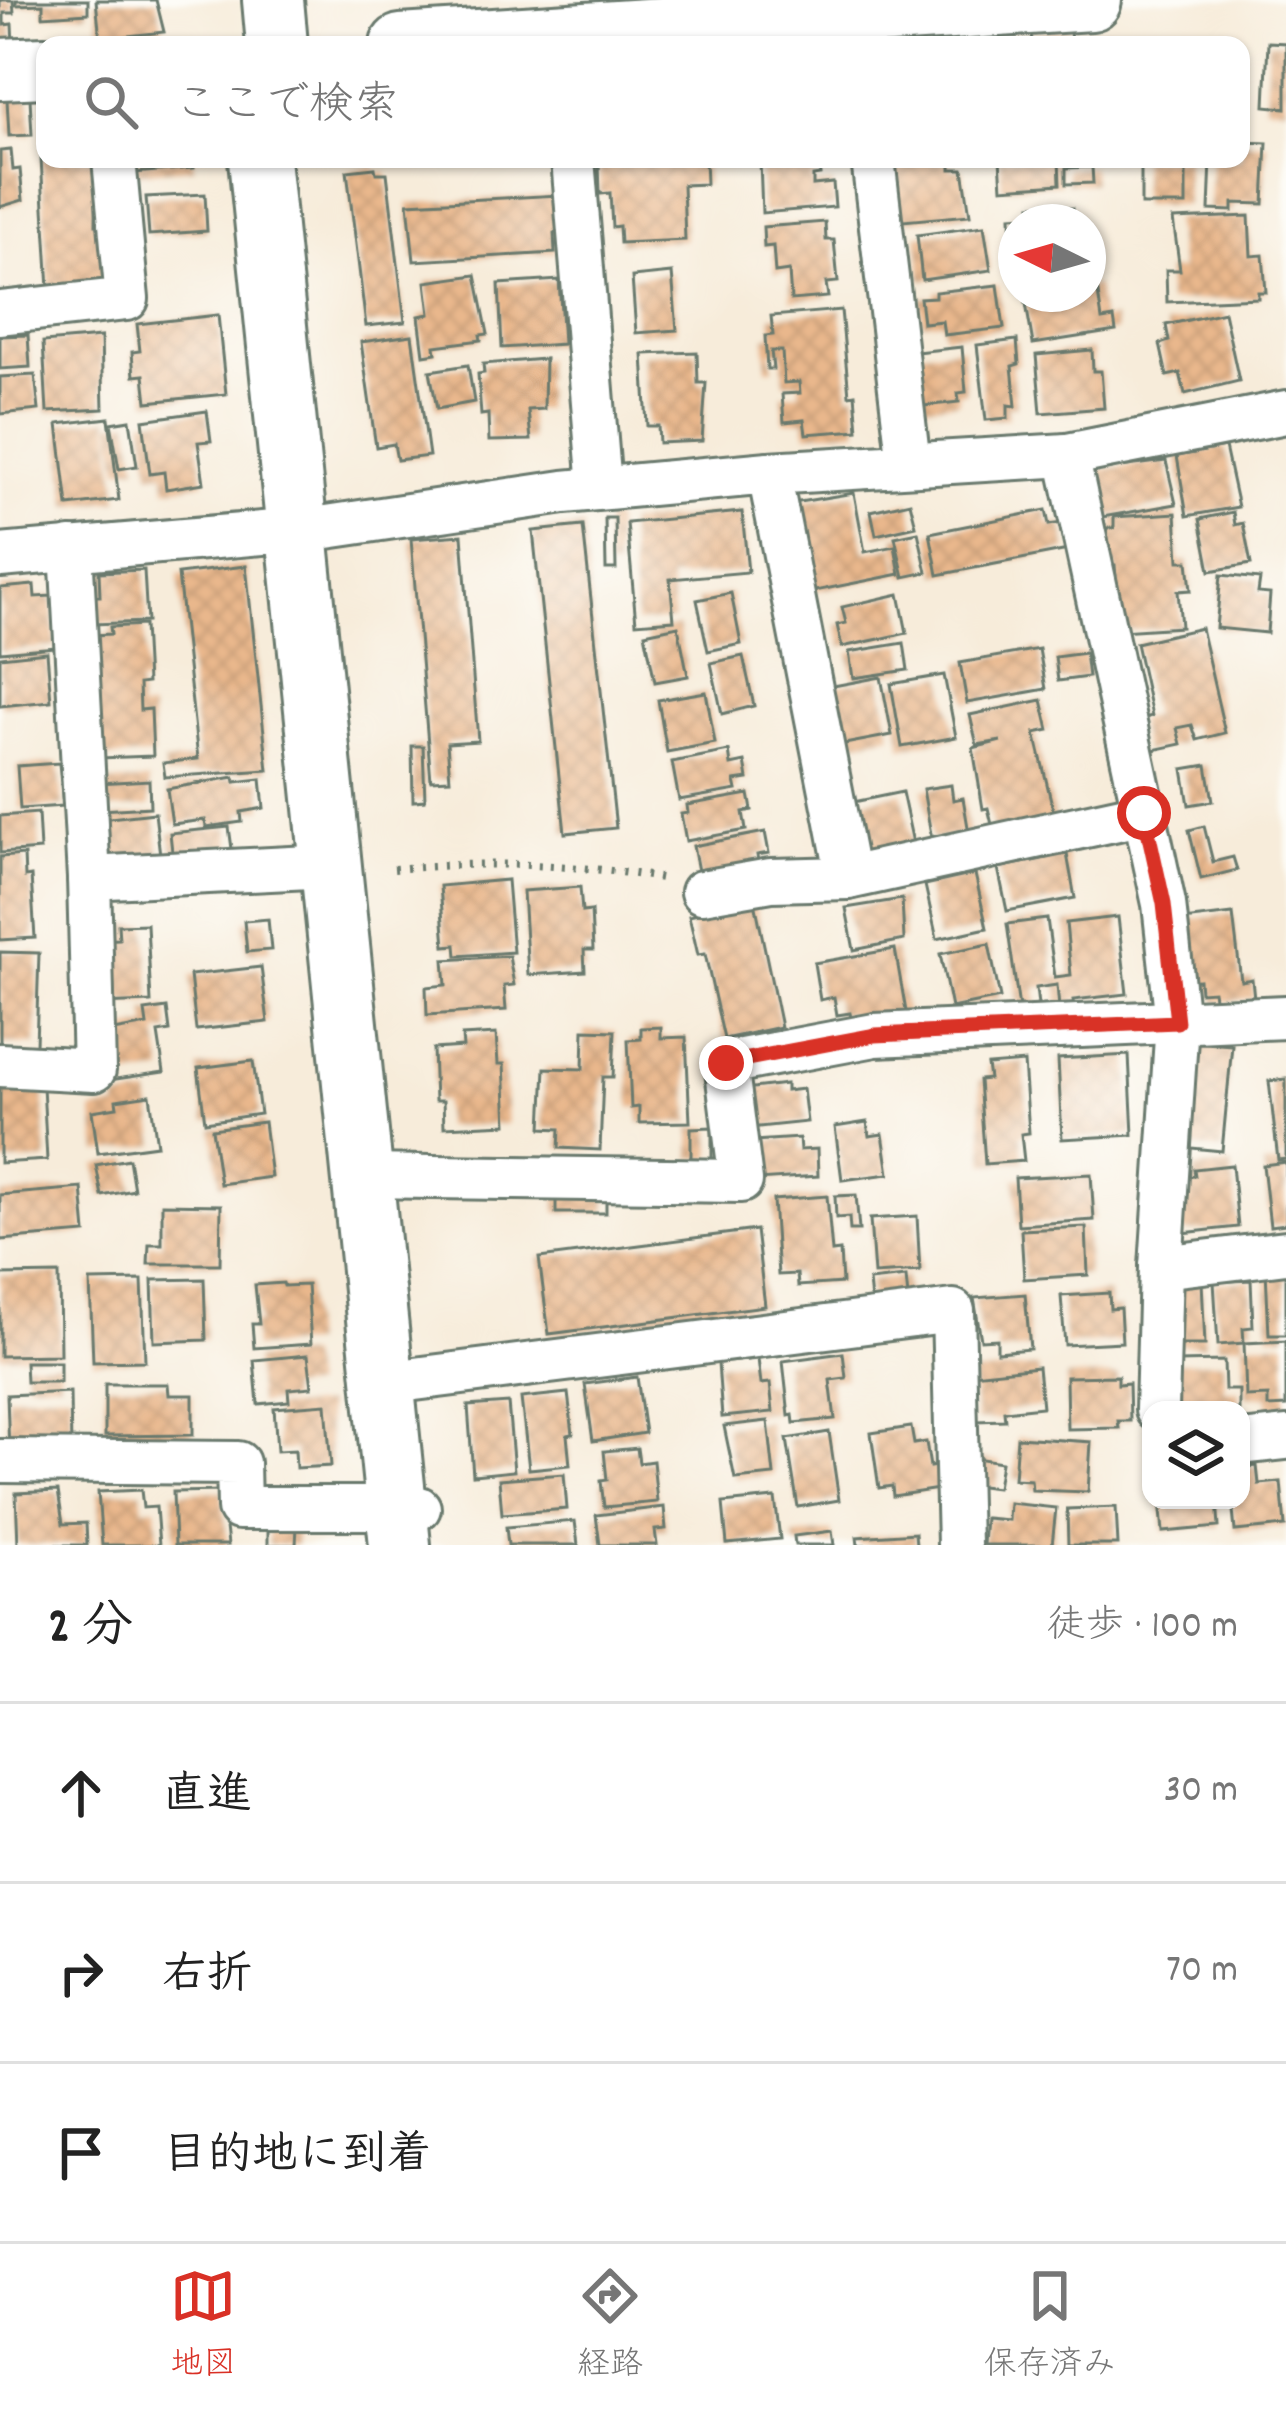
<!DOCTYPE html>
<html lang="ja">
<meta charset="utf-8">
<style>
body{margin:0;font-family:Dekko,"Klee One",sans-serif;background:#f2f2f2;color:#222}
.controls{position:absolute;right:36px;bottom:36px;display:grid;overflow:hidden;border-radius:24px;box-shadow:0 3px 9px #0004}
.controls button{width:108px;height:108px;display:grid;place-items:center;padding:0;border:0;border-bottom:3px solid #e0e0e0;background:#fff;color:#222;font:60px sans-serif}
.compass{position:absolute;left:998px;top:204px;width:108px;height:108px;border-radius:50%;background:#fff;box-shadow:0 3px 9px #0004;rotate:275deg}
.stop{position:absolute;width:36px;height:36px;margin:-27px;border:9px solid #d93025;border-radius:50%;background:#fff}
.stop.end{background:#d93025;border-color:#fff;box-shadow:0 3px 12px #0008}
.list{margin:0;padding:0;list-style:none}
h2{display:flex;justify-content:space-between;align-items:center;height:156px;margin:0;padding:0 48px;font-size:51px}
h2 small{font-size:39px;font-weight:400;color:#767676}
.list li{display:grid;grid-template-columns:78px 1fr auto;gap:36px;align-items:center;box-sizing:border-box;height:180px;padding:0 48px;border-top:3px solid #e0e0e0}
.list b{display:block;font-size:45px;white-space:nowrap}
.list em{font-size:39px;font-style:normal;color:#767676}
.icon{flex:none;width:66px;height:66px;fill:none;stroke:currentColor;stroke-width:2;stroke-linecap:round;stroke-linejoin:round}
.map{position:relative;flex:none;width:1286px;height:1545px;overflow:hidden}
.search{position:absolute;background:#fff;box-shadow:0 3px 9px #0004;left:36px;right:36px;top:36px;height:132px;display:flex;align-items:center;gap:30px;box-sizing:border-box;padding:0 42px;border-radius:24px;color:#767676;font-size:45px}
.sheet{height:696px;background:#fff}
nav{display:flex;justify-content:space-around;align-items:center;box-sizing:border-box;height:168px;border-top:3px solid #e0e0e0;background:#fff;font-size:33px;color:#767676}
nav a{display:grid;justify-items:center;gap:6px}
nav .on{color:#d93025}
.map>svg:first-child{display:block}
.building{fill:url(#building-cross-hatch)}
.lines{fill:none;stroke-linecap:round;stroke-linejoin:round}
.street-casing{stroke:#6b7a6e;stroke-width:48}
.secondary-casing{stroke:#6b7a6e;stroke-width:66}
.path{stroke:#6b7a6e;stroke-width:8;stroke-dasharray:3 9;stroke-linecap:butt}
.street{stroke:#fff;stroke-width:42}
.secondary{stroke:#fff;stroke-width:60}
.route{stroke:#d93025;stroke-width:15}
</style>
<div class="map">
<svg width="1286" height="1545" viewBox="0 0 1286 1545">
<defs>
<pattern id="building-cross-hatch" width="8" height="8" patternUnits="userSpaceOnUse" patternTransform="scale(3)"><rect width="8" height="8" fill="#e9b78c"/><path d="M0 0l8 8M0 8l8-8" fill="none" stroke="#c79e79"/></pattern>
</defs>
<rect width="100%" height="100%" fill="#fdfcf7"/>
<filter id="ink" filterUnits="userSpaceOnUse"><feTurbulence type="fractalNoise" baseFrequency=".00833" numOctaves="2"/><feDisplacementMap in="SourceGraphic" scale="24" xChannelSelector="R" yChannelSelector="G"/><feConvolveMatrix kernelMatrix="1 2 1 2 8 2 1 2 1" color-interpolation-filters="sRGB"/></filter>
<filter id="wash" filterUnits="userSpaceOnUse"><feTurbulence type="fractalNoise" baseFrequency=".004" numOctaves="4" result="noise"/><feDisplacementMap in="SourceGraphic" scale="48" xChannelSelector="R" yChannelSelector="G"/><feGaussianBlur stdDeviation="2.7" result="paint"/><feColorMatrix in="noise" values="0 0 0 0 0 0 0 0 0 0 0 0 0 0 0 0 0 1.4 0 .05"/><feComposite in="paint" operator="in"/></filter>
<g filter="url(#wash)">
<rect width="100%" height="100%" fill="#f7ecda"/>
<g id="blocks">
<g class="building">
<path d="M0,0H13L14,13H4V25L12,24L13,45L0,46Z"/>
<path d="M16,0H88V13L43,16V4L16,5Z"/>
<path d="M96,0H156L164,32L100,39Z"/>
<path d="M1070,30L1071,45H1032L1031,33Z"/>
<path d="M1268,42L1286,43V108L1265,106Z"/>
<path d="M30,98L32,135L9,136L7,99Z"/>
<path d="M1241,142L1267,143L1264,204L1233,203V211L1209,210L1211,159H1241Z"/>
<path d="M11,150L13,170L20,169L23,200L0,207V151Z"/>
<path d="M41,159H97L96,225H101L110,283L49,289Z"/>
<path d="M134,159H193L194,168L135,173Z"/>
<path d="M705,159L706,184L683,185L685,240L620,243L619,226L612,227L610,193L600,194L599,163Z"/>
<path d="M784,159H819L820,175L813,176V185L833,183L835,207L762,213L760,161Z"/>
<path d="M881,159H931V163L951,162V169H963L970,215L892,222Z"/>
<path d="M1000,159H1059L1060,184L1002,188Z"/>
<rect x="1141" y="159" width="45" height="46"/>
<path d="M1092,167L1093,183L1066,184V168Z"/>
<path d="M375,168L376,173H387L405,322L366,326L347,171Z"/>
<path d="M205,194L207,231L149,235L146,197Z"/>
<path d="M559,195L562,232L554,233L555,253L414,261L408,203Z"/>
<path d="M1031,205H1045L1044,209L1073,208L1074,222H1016V241H1012L1011,216L1032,215Z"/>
<path d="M1249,216L1251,256L1263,255L1266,292H1258V298L1167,302L1166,270H1180L1173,219Z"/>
<path d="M825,222L826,240H834L838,282L826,283L828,297L791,300L789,271L775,273L773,246L764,247L763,227Z"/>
<path d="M984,226L991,270L922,280L917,235Z"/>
<path d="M672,273L677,330L636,333L632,277Z"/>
<path d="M476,275L488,334L480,335L481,340L435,346L436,353L424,355L419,316L430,314L426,282Z"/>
<path d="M559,280L563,344L502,348L499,284Z"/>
<path d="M998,285L1004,328L944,335L942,321L923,323L920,298L935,297V292Z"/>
<path d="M1097,286L1102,320L1114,318L1116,331L1033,344L1025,298L1088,294V288Z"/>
<path d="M841,310L849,395L855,394L858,430L806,434L804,420L784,422L782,394L800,393L799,382L784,383L782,351H771L773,369H767L765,336L773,335L771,316Z"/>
<path d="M1224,312L1239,381L1185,394L1180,373L1167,376L1160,344L1169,341L1166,325Z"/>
<path d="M218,315L226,394L147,402L144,375L134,376L132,352L140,351L137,324Z"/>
<path d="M28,335L30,367L0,369V336Z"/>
<path d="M412,335L429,456L397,460L394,444L376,447L361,342Z"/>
<path d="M101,337L103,409L47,412L43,342Z"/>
<path d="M1017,340L1019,364L1012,366L1016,406L1008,405V418L986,420L977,345Z"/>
<path d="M962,347L966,392L958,393L959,402L923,406L907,353Z"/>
<path d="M1092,350L1093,371H1101L1104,408L1041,413L1036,355Z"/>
<path d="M697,352L698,383H706L702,441L659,443L658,426H647L643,354Z"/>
<path d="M545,359L544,409L528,410L531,440L489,441L488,414L481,415L478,374L484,373L483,364Z"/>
<path d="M468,365L474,402L437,409L430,371Z"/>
<path d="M35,375L39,410L0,414V377Z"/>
<path d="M207,411L211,441L198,442L204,483L166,489L164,472L150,474L143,420Z"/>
<path d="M109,418L119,500L68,506L58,424Z"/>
<path d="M130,420L137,466L119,469L111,423Z"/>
<path d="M1225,447L1238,507L1187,516L1177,456Z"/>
<path d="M1166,461L1176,504L1097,518L1089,471Z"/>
<path d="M854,493L865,552L895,546L900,574L810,592L793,503Z"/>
<path d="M910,502L916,526L876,535L871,511Z"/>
<path d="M1046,510L1049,525L1062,523L1068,550L938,575L930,533Z"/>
<path d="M742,512L748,572L670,579L674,620L636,623L627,523Z"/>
<path d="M1233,512L1235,525L1243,523L1251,564L1210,571L1200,519Z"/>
<path d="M1176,513L1179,561H1188L1191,590L1178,591L1181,627L1120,631L1115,565H1109L1107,528H1114V517Z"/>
<path d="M605,518H615L616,569H606Z"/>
<path d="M583,526L616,828L565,833L533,531Z"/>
<path d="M918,532L927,572L904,577L895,537Z"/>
<path d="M462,535L478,741L447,743L450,779L431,780L411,539Z"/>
<path d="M246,566L268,770L165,777L163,763L198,759L178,574Z"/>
<path d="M144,570L147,622L92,624L91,596H100L99,572Z"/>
<path d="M1221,575L1260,579L1258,593L1270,594L1267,633L1216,628Z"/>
<path d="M34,585L35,597L52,596L56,647L0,652V588Z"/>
<path d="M731,593L741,644L708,651L697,600Z"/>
<path d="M899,594L907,633L842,647L837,625L846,623L842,607Z"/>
<path d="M144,625L147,683L139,684L140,710L151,709L153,756L99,758L93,635L111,634L110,627Z"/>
<path d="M678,626L688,676L655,682L645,633Z"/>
<path d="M1201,628L1225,733L1197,740L1192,725L1177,728L1181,744L1144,752L1137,720L1152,716L1136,643Z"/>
<path d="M904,643L908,670L853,678L849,652Z"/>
<path d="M1039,649L1046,689L967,703L960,663Z"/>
<path d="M47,652L51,701L0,706V657Z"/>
<path d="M1085,653L1088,677L1058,681L1055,657Z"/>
<path d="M743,656L754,706L722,714L711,663Z"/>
<path d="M944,675L956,737L902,747L891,684Z"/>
<path d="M881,677L892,735L834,746L823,688Z"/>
<path d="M706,692L715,743L667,752L658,700Z"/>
<path d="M1042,700L1049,730L1035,733L1056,822L995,837L988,808L983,809L973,748L1001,741L977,745L970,715Z"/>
<path d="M412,746H423L425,800L413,801Z"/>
<path d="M729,751L731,765L745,762L748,779L735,781L737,790L679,800L672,762Z"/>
<path d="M59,763L63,806L20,809L17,766Z"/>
<path d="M1207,765L1213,801L1189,805L1183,769Z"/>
<path d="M234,777L235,782L261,779L264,808L241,812L242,822L206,827L205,820L172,824L167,789Z"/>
<path d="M149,780L150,807L101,810L99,783Z"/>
<path d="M951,785L953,800L963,798L969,833L932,840L923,789Z"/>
<path d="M902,792L916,857L863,868L849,803Z"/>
<path d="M749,794L752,810L743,812L746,830L686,841L681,814L688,813L687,805Z"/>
<path d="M38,813L40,850L0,853V816Z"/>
<path d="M155,813L160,855L105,861L100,819Z"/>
<path d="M1204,826L1213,862L1233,857L1237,870L1201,879L1189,830Z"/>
<path d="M229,827L234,863L174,870L170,833Z"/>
<path d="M765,832L769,853L757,855L760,874L701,886L693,846Z"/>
<path d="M1067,854L1075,898L1007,911L998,868Z"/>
<path d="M24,855L25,877L31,876L35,938L0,940V857Z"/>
<path d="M975,874L987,928L937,939L925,885Z"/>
<path d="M507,880L513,952L457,956L456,945L445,946L440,886Z"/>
<path d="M580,887L582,912L591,911L593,950H584L585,971L528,975L523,891Z"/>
<path d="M902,899L904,940L854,950L846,908Z"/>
<path d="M755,902L781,1027L724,1039L705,954L698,955L689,916Z"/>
<path d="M1233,914L1241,981L1252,979L1254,998L1215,1003L1213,991L1200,992L1199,980L1190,981L1183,920Z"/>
<path d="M1118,917L1127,994L1073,1000L1074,1007L1059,1008L1057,985L1036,988L1038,1005L1019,1008L1007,924L1047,919L1055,977L1071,975L1066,923Z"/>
<path d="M268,919L271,950L247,952L244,921Z"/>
<path d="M147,924L151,1002L100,1004L97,940L119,939L118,925Z"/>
<path d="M989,944L1000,998L951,1008L940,954Z"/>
<path d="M895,949L907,1017L853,1026L850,1013L837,1015L834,997L820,1000L814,963Z"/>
<path d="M0,952L39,953L36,1045L0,1044Z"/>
<path d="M509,956L514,985L504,986L506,1010L427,1015L426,987L446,985L444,960Z"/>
<path d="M261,967L268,1022L196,1030L190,975Z"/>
<path d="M167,1008L170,1031L158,1033L164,1072L109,1080L102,1033L147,1025L145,1011Z"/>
<path d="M661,1027V1038L686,1037L690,1122L639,1123V1107L631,1108L628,1040L641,1039V1028Z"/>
<path d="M584,1030L615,1031L613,1077H603L600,1150L559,1148L560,1129L542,1128L545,1068L583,1069Z"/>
<path d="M496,1034L498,1064H504L507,1124L444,1127L443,1101H435L433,1049L463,1047L462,1036Z"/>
<path d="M1191,1042L1232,1045L1222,1151L1181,1147Z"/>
<path d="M1129,1055L1133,1135L1062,1139L1058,1059Z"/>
<path d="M253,1061L260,1114L205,1122L198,1068Z"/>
<path d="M1024,1062L1029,1133L1021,1134L1024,1161L985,1164L979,1080L989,1079L987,1065Z"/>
<path d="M1286,1079V1159L1278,1160L1269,1081Z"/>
<path d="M786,1084V1091L803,1089L807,1122L749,1128L745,1089Z"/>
<path d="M43,1086L47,1160L0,1163V1088Z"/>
<path d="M150,1095L157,1145L98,1153L92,1111L117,1107L116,1100Z"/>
<path d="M264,1122L271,1177L220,1184L212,1129Z"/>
<path d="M867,1122L869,1136L883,1134L889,1174L842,1180L835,1127Z"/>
<path d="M712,1127V1159L691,1158V1128Z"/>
<path d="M799,1138L800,1150L817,1149L818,1176L757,1180L754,1141Z"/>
<path d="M129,1159L134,1190L102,1196L96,1165Z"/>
<path d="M1286,1162V1224L1270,1226L1263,1165Z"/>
<path d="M1232,1165L1238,1227L1182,1233L1177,1178L1195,1176L1194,1169Z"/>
<path d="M1091,1174L1094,1220L1018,1225L1015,1178Z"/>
<path d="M82,1188L86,1233L0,1240V1195Z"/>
<rect x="556" y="1195" width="50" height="18"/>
<path d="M856,1195L859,1230H850L849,1217L836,1218L835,1196Z"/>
<path d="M827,1196L832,1252L840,1251L842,1283L798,1286L797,1274L778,1275L773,1200Z"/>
<path d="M162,1204L221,1205L220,1264H148L149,1244H162Z"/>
<path d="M917,1216L920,1271L874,1274L870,1219Z"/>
<path d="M1086,1227L1088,1275L1024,1279L1021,1230Z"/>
<path d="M756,1230L765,1306L549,1334L539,1258Z"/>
<path d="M1266,1270H1286V1335H1269Z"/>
<path d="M59,1274L60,1355L0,1356V1275Z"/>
<path d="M906,1277L909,1308L872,1311L869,1281Z"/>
<path d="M204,1279L206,1340L154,1342L152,1280Z"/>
<path d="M142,1280L145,1361L93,1362L90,1281Z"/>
<path d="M1251,1280L1253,1327L1243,1328L1244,1343L1218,1345L1214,1282Z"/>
<path d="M1202,1281L1205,1345H1169L1167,1282Z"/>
<path d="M283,1283L284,1286L307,1285L311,1344L254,1348L252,1324H259L255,1285Z"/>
<path d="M1109,1293L1110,1309L1120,1308L1122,1342L1065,1345L1061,1296Z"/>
<path d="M1025,1294L1030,1349L997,1352V1339L981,1340L974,1298Z"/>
<path d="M1286,1341V1406L1268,1407V1396L1246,1397L1244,1343Z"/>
<path d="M843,1353L846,1378L830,1380L835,1419L794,1423L793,1415L789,1416L783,1361Z"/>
<path d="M308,1355L312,1387L288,1389L289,1401L258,1404L254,1360Z"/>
<path d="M758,1359L761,1384L770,1383L773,1412L722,1417L718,1363Z"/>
<path d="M1224,1361L1225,1390H1239V1410H1178L1177,1362Z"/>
<path d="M25,1362H60V1382H26Z"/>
<path d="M1038,1367L1042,1407L1004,1411L1005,1420L976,1421L972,1374Z"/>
<path d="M1118,1376V1384L1129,1383L1130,1421H1118L1119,1428L1067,1429L1066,1377Z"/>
<path d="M637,1377L645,1433L593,1441L585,1384Z"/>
<path d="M105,1384H168L169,1395H193V1435L105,1436Z"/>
<path d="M70,1392L71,1450L9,1452L7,1395Z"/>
<path d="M568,1393L573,1434L567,1435L570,1465L529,1469L521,1398Z"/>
<path d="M508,1403L514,1471L473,1475L468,1406Z"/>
<path d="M326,1404L331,1466L296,1468L295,1450L277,1451L274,1408Z"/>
<path d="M768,1421L774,1475L735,1479L724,1426Z"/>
<path d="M911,1427L914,1444L926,1442L930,1467L942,1465L945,1488L893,1496L892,1486L879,1488L871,1433Z"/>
<path d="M829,1432L839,1500L798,1507L787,1439Z"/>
<path d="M1017,1437L1091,1442L1088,1492L1032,1490L1031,1480L1014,1479Z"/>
<path d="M637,1448L639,1463L653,1461L657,1502L604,1507L601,1481L607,1480L604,1451Z"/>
<path d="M975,1458L1001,1462L997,1488L972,1485Z"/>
<path d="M1257,1466L1259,1484L1281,1482L1285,1526L1235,1531L1232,1500H1241V1468Z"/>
<path d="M564,1474L567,1509L502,1514L499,1479Z"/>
<path d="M141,1490L143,1508L156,1507L159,1545H102L98,1492Z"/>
<path d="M58,1491L63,1524L86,1523L87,1545H18L16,1493Z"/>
<path d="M222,1491L228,1545H175L173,1492Z"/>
<path d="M775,1498L780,1539L727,1544L723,1503Z"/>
<path d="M1160,1500H1217L1219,1527L1163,1532Z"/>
<path d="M1009,1503L1056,1508L1052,1545H983L985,1518L1008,1520Z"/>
<path d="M664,1507L666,1529L655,1530L657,1545H600L596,1515Z"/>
<path d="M1116,1507L1118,1545H1068L1067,1509Z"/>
<path d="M575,1521L578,1545H508L506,1527Z"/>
<path d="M268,1526H297L296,1545H268Z"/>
<path d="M832,1531L834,1545H795L794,1536Z"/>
<path d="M915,1533L916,1545H858L857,1537Z"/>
</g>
</g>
</g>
<g filter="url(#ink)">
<use href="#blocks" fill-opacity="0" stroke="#6b7a6e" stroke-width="3"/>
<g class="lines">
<g class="street-casing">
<g id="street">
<path d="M573,159L600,488"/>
<path d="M873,159L909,464"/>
<path d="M0,313L127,299L114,159"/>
<path d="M1067,455L1164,904L1177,1022L1161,1267L1157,1410"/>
<path d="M769,473L848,878"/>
<path d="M71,549L89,878"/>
<path d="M0,556L320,528L564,492L769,473L1067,455L1286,412"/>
<path d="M702,892L771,880L848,878L1145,813"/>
<path d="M0,1065L94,1070L89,878L330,866"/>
<path d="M361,1176L741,1181L726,1063L875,1035L1286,1017"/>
<path d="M1161,1267L1286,1252"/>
<path d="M383,1383L953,1311L959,1545"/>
<path d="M1241,1443L1286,1438"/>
<path d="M0,1461L238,1463L239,1508H419"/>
</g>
</g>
<g class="secondary-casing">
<g id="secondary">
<path d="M273,0L277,45"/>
<path d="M401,45L1091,0"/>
<path d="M0,69L45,67"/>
<path d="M259,159L400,1545"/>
</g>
</g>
<path class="path" d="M394,869C487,861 574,863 667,879"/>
<use href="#street" class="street"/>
<use href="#secondary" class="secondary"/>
</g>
</g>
<g class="lines" filter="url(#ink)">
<path class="route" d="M726,1063L875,1035L1177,1022L1164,904L1144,813"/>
</g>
</svg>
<div class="controls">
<button><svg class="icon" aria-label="layers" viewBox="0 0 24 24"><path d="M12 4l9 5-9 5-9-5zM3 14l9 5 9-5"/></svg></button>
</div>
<svg class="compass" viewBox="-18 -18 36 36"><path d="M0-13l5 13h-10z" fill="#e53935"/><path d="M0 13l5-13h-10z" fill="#767676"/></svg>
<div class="stop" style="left:1144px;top:813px"></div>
<div class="stop end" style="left:726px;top:1063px"></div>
<div class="search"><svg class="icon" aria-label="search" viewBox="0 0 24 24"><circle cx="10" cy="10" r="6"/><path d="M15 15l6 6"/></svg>ここで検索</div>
</div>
<section class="sheet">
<h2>2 分<small>徒歩 · 100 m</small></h2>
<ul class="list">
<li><svg class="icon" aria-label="ahead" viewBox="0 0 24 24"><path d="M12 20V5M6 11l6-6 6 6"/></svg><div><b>直進</b></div><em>30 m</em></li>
<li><svg class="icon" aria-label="right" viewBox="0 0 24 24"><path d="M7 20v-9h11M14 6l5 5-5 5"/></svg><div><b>右折</b></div><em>70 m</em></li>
<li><svg class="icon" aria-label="arrive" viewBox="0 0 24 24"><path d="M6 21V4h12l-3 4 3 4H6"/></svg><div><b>目的地に到着</b></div></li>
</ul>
</section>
<nav>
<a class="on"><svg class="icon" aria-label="map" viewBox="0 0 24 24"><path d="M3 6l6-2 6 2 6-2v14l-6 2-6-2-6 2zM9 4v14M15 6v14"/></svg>地図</a>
<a><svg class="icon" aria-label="directions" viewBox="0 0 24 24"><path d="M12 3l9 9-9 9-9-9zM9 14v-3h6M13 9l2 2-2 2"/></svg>経路</a>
<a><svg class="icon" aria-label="saved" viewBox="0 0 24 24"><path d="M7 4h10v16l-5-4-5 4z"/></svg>保存済み</a>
</nav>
